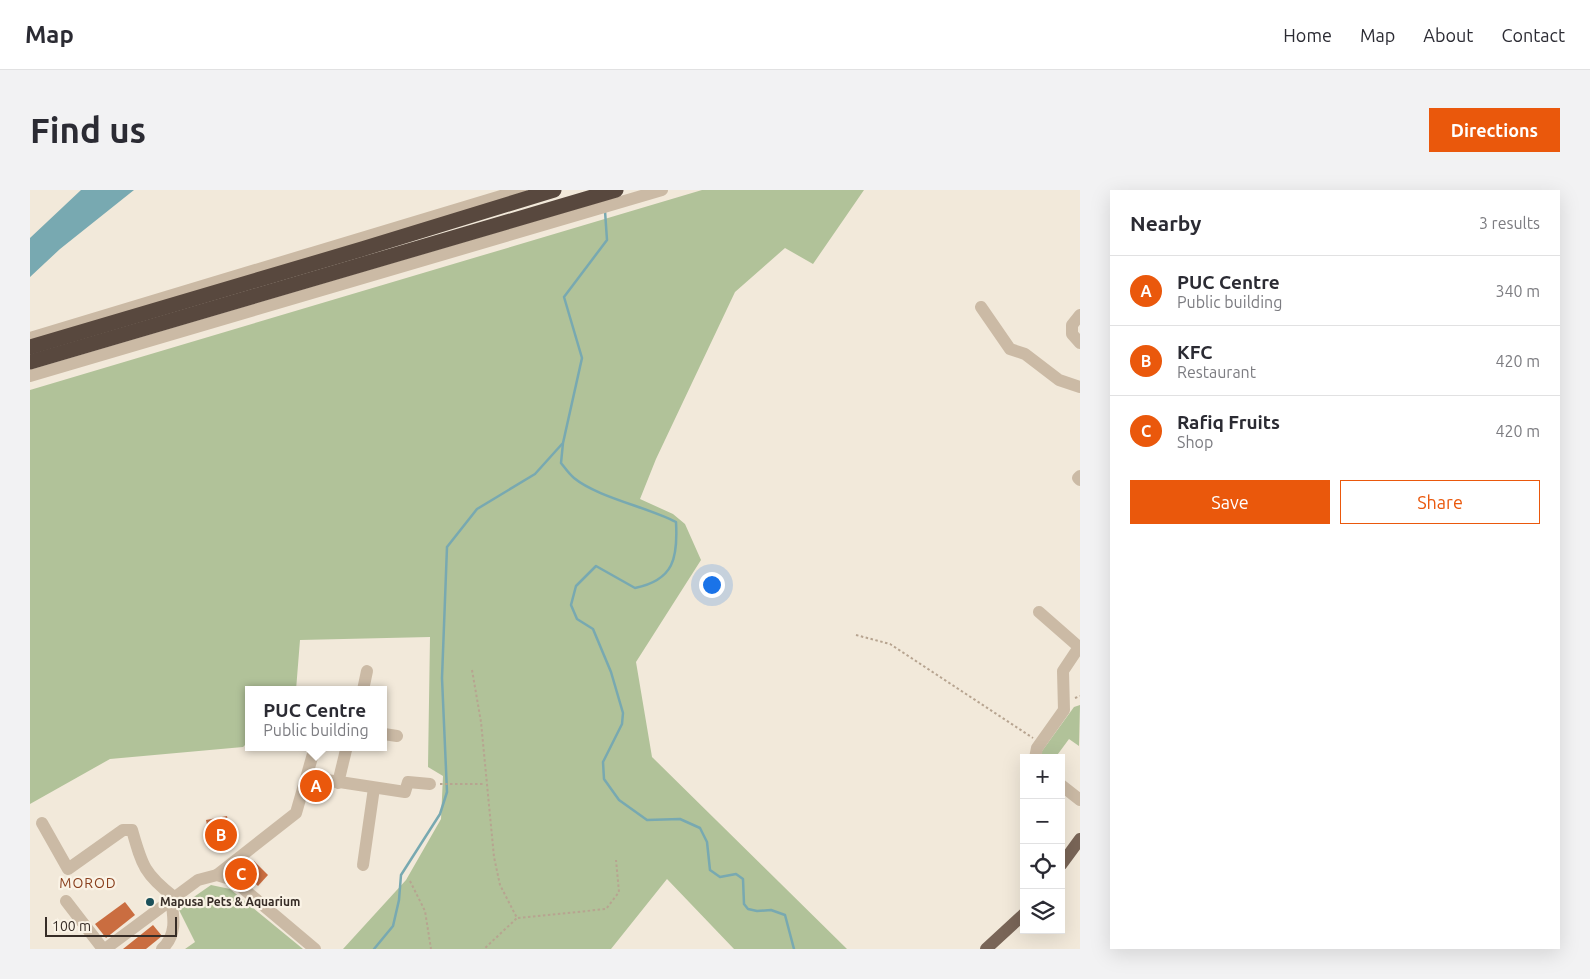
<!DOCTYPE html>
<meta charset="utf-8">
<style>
body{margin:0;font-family:Ubuntu,sans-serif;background:#f2f2f3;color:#2b2b33}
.controls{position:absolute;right:15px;bottom:15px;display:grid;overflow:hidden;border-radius:0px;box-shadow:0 5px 20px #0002}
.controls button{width:45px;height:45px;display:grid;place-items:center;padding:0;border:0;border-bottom:1px solid #e1e1e2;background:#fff;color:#2b2b33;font:25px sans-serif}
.scale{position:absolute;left:15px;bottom:12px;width:132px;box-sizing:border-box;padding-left:5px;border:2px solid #372d27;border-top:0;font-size:14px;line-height:18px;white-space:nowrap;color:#372d27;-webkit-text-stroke:4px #faf3e6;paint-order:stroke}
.you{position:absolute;left:681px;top:394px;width:18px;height:18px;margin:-12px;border:4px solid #fff;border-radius:50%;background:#1a73e8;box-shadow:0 0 0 8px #1a73e833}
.badge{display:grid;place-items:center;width:32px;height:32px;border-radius:50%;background:#ea580c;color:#fff;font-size:16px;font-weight:700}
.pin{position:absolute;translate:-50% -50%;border:2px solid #fff;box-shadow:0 1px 5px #0006}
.popup{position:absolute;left:215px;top:496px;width:142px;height:65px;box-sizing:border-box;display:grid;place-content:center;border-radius:0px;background:#fff;filter:drop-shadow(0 1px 4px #0005);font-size:16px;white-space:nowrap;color:#7c7c81}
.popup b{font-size:19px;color:#2b2b33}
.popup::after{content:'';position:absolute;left:50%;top:100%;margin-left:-10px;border:10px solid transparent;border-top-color:#fff}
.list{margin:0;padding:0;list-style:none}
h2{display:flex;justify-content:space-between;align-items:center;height:65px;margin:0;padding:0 20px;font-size:21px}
h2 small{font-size:16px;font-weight:400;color:#7c7c81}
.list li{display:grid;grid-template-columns:32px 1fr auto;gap:15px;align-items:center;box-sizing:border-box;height:70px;padding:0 20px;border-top:1px solid #e1e1e2}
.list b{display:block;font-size:19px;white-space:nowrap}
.list p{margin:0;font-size:16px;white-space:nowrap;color:#7c7c81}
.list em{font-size:16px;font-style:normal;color:#7c7c81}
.actions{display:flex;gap:10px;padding:15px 20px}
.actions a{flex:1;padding:11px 0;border:1px solid #ea580c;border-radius:0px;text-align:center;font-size:18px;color:#ea580c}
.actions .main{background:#ea580c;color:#fff}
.icon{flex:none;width:28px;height:28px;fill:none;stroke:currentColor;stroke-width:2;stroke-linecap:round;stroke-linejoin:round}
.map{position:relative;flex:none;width:1050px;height:759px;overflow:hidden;border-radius:0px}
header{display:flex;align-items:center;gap:30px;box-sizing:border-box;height:70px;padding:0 25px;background:#fff;border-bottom:1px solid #e1e1e2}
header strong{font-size:24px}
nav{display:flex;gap:28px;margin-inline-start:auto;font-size:18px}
.intro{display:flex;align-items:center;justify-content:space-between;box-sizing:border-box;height:120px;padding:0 30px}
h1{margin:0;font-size:35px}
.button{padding:12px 22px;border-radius:0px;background:#ea580c;color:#fff;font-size:18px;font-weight:700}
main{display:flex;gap:30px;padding:0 30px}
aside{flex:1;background:#fff;border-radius:0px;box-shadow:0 5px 20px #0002}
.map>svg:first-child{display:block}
.green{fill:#b1c299}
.water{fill:#78a9b1}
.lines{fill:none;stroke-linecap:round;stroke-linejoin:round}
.stream{stroke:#78a9b1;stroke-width:2.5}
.building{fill:#ca6d40}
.path{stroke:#b7a490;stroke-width:2;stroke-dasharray:2.5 2.5;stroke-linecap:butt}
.minor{stroke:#cbbaa5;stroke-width:12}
.major{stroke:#796557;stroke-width:12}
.highway{stroke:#58483e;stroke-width:15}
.poi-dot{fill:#1b505a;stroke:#faf3e6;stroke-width:2}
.labels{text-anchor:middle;stroke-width:4.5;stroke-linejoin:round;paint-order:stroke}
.poi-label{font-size:12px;font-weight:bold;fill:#372d27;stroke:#faf3e6;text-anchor:start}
.neighbourhood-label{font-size:14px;letter-spacing:1px;fill:#893f1d;stroke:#faf3e6}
</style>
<header>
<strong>Map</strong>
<nav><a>Home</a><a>Map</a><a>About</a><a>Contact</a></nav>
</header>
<div class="intro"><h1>Find us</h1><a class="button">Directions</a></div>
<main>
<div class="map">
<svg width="1050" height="759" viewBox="0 0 1050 759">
<rect width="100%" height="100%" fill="#f2e9da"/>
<g class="green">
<path d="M672,0H834L783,74L755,58L705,102L626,269L610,309L643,324L655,334L671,370L606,472L622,567L817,759H704L637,689L581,759H313L376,690L411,629L413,586L398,577L400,447L270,450L266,500H218V552L213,557L80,569L0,614V200Z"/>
<path d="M1050,515L1049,556L1039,549L1025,568H1007L1044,517Z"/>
<path d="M181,695L200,699L273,759H155L165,752L148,718Z"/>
</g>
<path class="water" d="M51,0H104L30,59L0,87V48Z"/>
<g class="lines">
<g class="stream">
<path d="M575,21L577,50L534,107L552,168L533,253L531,273C535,278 539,284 544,288C567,307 617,317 646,332C648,368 644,390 605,398L566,376L546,396L541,415L547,429L563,439L581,482L593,523L592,534L573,572L574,589L589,610L617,630L650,629L670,638L677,652L680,680L690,687L706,684L713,689L714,714L718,719L727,721L741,720L755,725L764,759"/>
<path d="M344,759L363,736L369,710L371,685L410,624L417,602L412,488L417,357L447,319L505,284L532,254"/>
</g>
</g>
<g class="building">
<path d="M197,626L201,650L181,654L176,630Z"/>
<path d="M224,671L238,685L228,696L213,682Z"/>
<path d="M95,712L105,725L76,748L65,734Z"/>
<path d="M123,735L132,746L116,759H93Z"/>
</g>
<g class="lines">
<g class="path">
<path d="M826,445L860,454L1003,548"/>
<path d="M442,480L451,532L464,667L470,695L487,728L454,759"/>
<path d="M1045,508L1050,506"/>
<path d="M410,594H455"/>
<path d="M380,691L395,721L401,759"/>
<path d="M488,728L576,719L589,702L586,670"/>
</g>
<g class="minor">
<path d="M951,117L980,159L995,164L1029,190L1050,197"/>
<path d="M1050,125L1042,135V144L1050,153"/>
<path d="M0,148L491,0"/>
<path d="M0,186L632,0"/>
<path d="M1050,286L1048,288L1050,290"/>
<path d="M333,500L337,481"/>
<path d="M354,544L367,546"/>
<path d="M1005,568L1007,558L1034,520L1033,481L1049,457L1009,422"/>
<path d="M277,587L375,602L378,592L400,594"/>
<path d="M308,593L316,560"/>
<path d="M1031,595L1050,610"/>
<path d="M12,633L38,679L93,640H102C112,675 114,684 144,707"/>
<path d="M333,675L344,598"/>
<path d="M187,685L266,623L285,557"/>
<path d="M36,711L73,759"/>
<path d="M75,759L168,690L187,685L203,690L285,759"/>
<path d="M132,759C147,745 144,728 141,709"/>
</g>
<g class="major">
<path d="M1031,675L1050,649"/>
<path d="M956,759L994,724"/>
</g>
<g class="highway">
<path d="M0,157L332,59L524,0"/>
<path d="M0,172L586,0"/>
</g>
</g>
<circle class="poi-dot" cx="120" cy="712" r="5"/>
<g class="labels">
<g class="poi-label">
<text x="130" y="716">Mapusa Pets &amp; Aquarium</text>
</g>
<g class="neighbourhood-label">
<text x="58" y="698">MOROD</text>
</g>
</g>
</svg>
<div class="controls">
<button>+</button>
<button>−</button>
<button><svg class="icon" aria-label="locate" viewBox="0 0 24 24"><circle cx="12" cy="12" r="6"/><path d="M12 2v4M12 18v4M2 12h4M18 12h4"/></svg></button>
<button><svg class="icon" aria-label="layers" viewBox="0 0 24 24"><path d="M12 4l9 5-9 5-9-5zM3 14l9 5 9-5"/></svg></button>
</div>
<div class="scale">100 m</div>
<div class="you"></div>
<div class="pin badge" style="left:286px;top:596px">A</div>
<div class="popup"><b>PUC Centre</b>Public building</div>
<div class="pin badge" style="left:191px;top:645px">B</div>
<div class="pin badge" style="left:211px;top:684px">C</div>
</div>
<aside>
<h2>Nearby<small>3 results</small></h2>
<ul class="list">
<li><span class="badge">A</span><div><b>PUC Centre</b><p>Public building</p></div><em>340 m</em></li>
<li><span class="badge">B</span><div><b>KFC</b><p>Restaurant</p></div><em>420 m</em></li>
<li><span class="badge">C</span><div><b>Rafiq Fruits</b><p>Shop</p></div><em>420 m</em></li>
</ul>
<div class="actions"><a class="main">Save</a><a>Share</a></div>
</aside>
</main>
